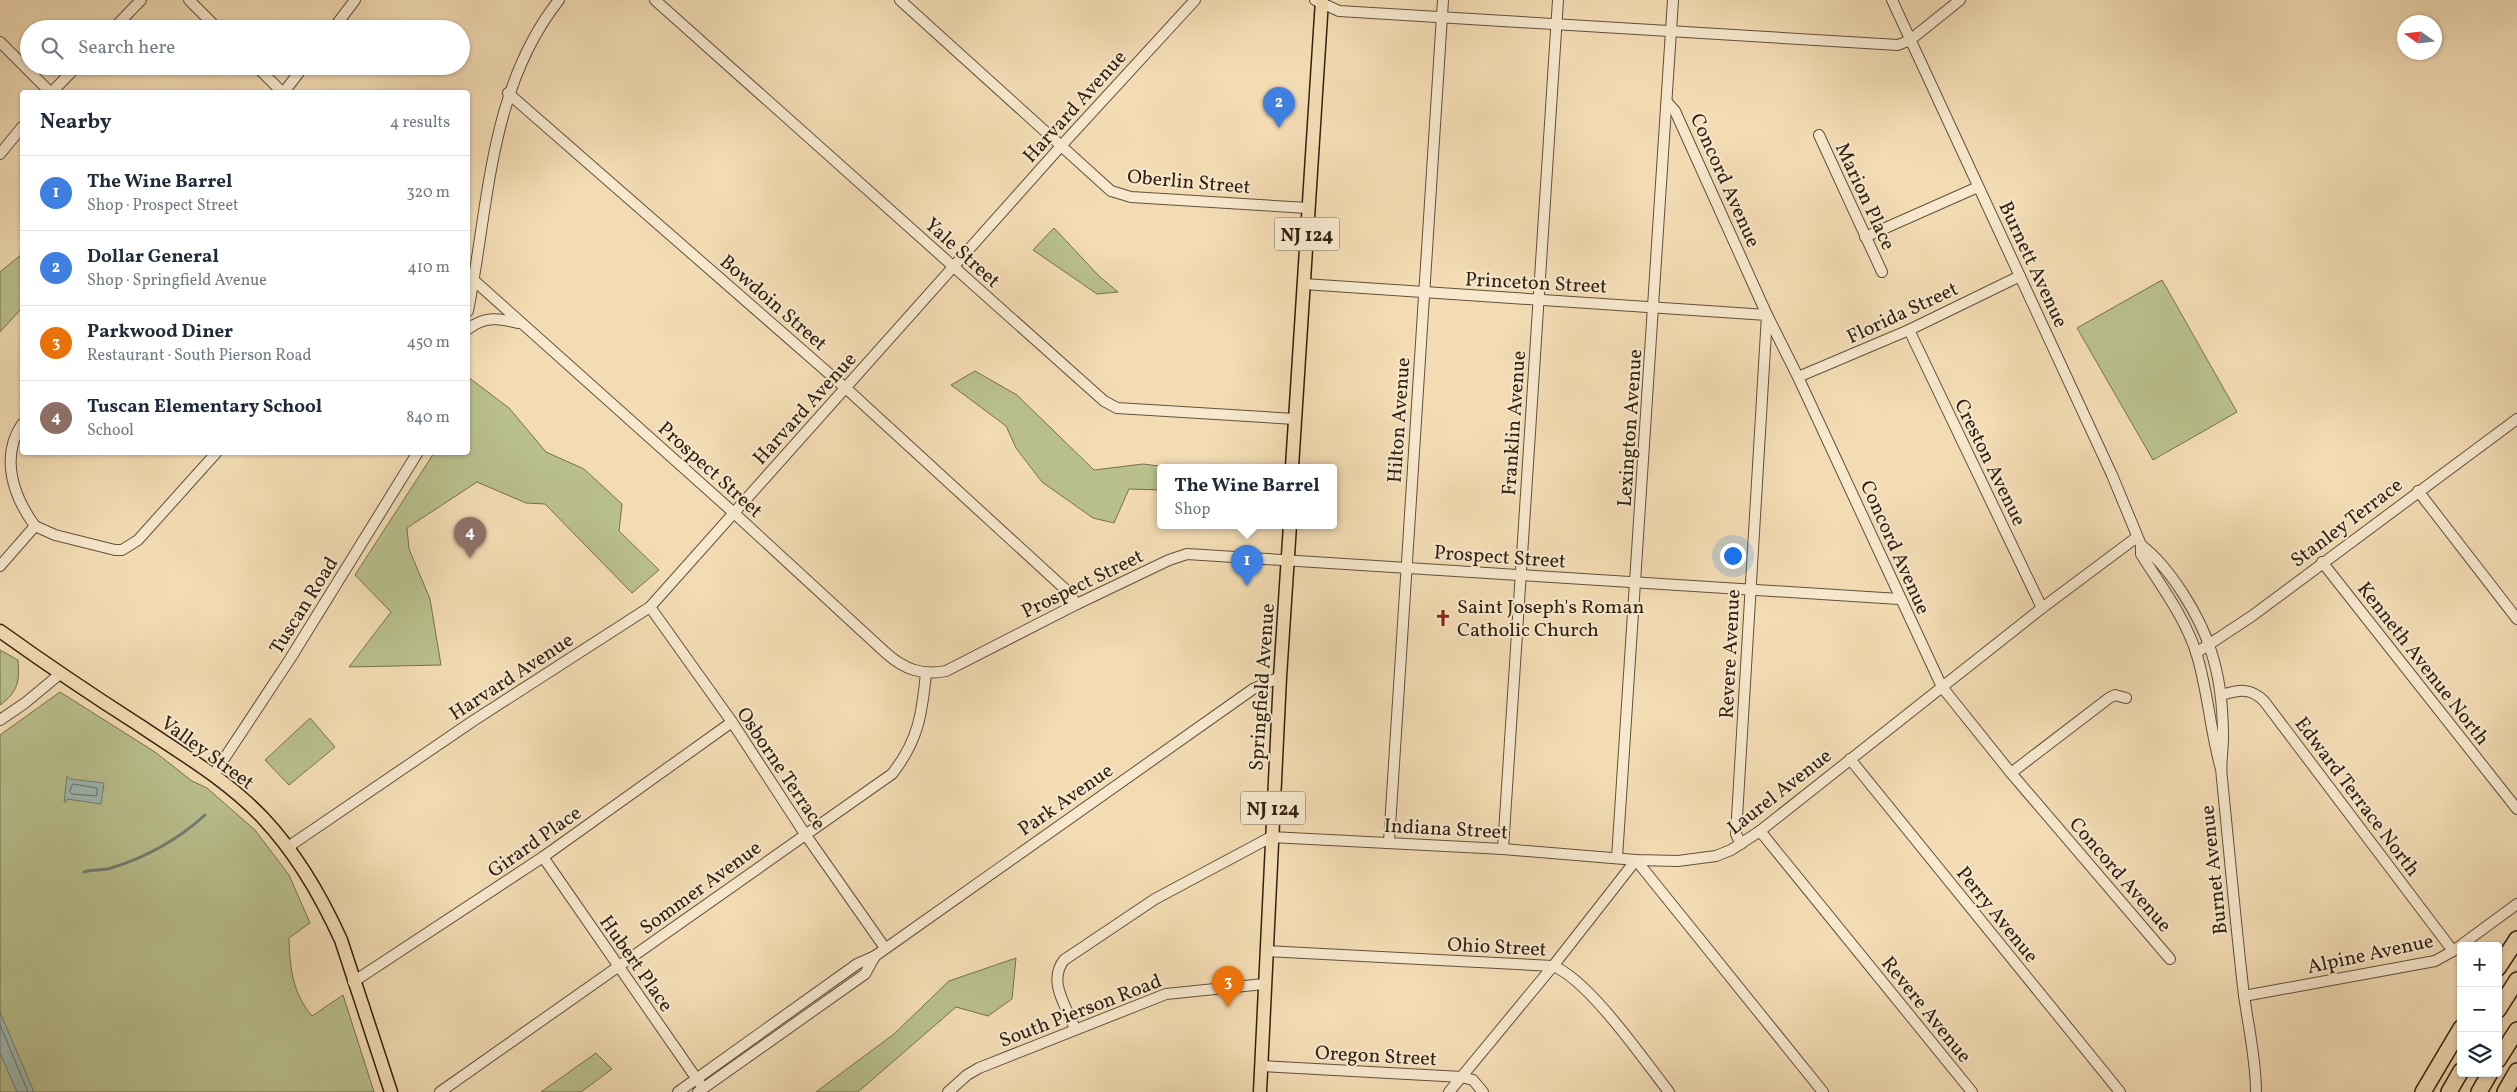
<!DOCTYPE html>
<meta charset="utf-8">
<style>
body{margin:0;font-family:Vollkorn,serif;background:#f6f6f7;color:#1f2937}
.controls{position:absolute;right:15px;bottom:15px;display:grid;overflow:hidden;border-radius:5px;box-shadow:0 1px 4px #0004}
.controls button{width:45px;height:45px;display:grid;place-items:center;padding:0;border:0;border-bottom:1px solid #e0e1e3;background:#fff;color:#1f2937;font:25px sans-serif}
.compass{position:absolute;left:2397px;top:15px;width:45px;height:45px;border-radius:50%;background:#fff;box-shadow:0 1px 4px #0004;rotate:284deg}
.you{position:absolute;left:1732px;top:555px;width:18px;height:18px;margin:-12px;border:4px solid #fff;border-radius:50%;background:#1a73e8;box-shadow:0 0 0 8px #1a73e833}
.badge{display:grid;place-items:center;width:32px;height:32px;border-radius:50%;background:#8f2418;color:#fff;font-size:16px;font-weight:700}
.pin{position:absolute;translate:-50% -41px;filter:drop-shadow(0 1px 2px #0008)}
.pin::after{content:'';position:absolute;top:26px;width:18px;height:15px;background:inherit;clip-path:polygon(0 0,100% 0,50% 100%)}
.popup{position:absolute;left:1157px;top:464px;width:180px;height:65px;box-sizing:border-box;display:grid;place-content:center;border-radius:5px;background:#fff;filter:drop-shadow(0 1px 4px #0005);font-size:16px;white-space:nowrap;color:#747a83}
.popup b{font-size:19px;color:#1f2937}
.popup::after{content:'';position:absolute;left:50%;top:100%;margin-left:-10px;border:10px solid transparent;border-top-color:#fff}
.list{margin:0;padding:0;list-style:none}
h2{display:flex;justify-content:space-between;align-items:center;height:65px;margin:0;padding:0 20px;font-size:21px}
h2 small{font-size:16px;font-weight:400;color:#747a83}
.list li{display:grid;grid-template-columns:32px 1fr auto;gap:15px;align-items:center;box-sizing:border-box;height:75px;padding:0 20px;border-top:1px solid #e0e1e3}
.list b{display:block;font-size:19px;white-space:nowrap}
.list p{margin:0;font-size:16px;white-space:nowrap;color:#747a83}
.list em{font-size:16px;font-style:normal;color:#747a83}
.icon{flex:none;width:28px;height:28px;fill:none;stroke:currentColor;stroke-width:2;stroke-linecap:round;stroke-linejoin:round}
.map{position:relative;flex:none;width:2517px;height:1092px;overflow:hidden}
.search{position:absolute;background:#fff;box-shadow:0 1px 4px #0004;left:20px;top:20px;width:450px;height:55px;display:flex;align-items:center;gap:12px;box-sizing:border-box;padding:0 18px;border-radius:28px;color:#747a83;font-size:19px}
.panel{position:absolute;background:#fff;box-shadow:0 1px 4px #0004;left:20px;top:90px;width:450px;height:365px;border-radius:5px}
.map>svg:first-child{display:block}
.green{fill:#b9c08e;stroke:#767050}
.water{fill:#9dbab5;stroke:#727d74}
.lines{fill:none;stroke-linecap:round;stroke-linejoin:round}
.shore{stroke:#686e64;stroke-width:1}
.stream{stroke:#727d74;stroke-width:3}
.minor-casing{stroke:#62503a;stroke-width:12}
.major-casing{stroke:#322112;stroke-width:15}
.highway-casing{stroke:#322112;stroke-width:18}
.minor{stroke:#f7e8ce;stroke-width:10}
.major{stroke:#f3dcb4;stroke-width:12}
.highway{stroke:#f3dcb4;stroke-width:15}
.labels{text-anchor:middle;stroke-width:4;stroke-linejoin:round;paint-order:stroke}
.shield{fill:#f7e8ce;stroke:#6d5d4a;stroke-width:1}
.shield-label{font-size:19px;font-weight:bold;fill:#322112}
.street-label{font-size:20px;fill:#322112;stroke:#f7e8ce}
.poi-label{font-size:20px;fill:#322112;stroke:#f7e8ce;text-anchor:start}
</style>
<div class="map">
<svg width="2517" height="1092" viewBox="0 0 2517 1092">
<rect width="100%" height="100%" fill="#f3dcb4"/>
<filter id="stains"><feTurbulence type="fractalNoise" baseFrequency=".004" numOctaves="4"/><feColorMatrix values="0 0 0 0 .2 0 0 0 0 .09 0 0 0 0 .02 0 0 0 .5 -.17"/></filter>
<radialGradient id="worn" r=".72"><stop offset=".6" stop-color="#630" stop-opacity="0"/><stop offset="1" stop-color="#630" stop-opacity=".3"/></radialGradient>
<g class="green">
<path d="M1054,228L1099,276L1118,292L1097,294L1033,250Z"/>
<path d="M22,254V308L0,332V272Z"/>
<path d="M2162,280L2237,412L2153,460L2077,328Z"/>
<path d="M975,371L1017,395L1094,470L1143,464L1168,467H1161V490L1129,489L1114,523L1093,518L1042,482L1016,448L1006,426L951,385Z"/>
<path d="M468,377L509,408L546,452L584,469L622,504L619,531L659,570L632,593L545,504L526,503L477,482L407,528L409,549L430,599L441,665L349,667L391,612L355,575L434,453L468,452Z"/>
<path d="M0,650L18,660C20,681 18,692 0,705Z"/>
<path d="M60,692L155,752L192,781L207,788L255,830L289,875L310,923L289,938C290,968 292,992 312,1016L343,995L374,1092H0V735Z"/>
<path d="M310,718L335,747L289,785L265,760Z"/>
<path d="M1016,958L1012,999L988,1016L956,1007L858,1092H816L894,1034L949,981Z"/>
<path d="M596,1053L612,1069L581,1092H541Z"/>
</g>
<g class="water">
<path d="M67,776L70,779L104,783L101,804L67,799L66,802H64Z"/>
<path d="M0,1012L34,1092H17L0,1053Z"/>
</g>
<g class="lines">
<g class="shore">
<path d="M73,784L97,788V796L72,794L70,792Z"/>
<path d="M0,1025L28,1092"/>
</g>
<path class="stream" d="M84,872C93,869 102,871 111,868C145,858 179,839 205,815"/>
<g class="minor-casing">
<g id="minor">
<path d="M189,0L218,29"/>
<path d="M655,0L1104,401L1117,408L1295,419"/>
<path d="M900,0L1111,191L1131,197L1308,208"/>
<path d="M1315,0L1339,11L1898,45L1910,40L1960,0"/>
<path d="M1892,0L2112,475L2141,545V554C2161,586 2184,616 2196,652C2208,690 2210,731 2221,769"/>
<path d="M113,29L141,0"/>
<path d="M333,29L355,0"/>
<path d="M0,42L50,92"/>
<path d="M256,66L282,92"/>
<path d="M52,92L77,66"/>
<path d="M284,92L304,66"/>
<path d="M508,93L849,391L1065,589L1077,604"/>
<path d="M1667,102L1675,111L1767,315L1798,377L1942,687L2011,773L2170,959"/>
<path d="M1819,135L1882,272"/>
<path d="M0,154L22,127"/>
<path d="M1865,237L1978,187"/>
<path d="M468,275L734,513L886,653C904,669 922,676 946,671L1077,604L1169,560L1187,554L1899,599"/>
<path d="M1304,284L1767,315L1736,834L1741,844"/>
<path d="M468,311C489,205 489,88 559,0"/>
<path d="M468,329C484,316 500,318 518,323"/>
<path d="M1909,330L2042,608"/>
<path d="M1798,377L1909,330L2020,276"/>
<path d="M2418,491L2517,619"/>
<path d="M35,526L55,535L115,550H122L138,540L217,452"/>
<path d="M2141,545C2170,567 2200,616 2211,651C2220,678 2223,709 2223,737C2223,751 2220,765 2222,779C2229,848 2235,917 2243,987C2247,1022 2256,1056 2256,1092"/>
<path d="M2322,562L2517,809"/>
<path d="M0,566L35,526C13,496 0,457 22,424"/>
<path d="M650,607L732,722L805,834L885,948"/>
<path d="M2196,653L2252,616L2517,419"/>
<path d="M2221,695C2239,690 2250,687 2264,701L2453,951"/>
<path d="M0,720L25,703L60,674"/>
<path d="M1850,759L2120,1092"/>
<path d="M2011,773L2109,698L2115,695L2126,698"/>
<path d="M214,774L290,659L418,452"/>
<path d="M1760,831L1972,1092"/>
<path d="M1389,842L1443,0"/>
<path d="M288,847L473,721L650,607L1061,146L1195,0"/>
<path d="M1503,849L1558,0"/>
<path d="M543,857L703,1088"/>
<path d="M1617,858L1673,0"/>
<path d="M1636,860L1823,1092"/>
<path d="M1266,951L1553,966C1589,980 1643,1059 1669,1092"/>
<path d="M353,982L543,857L732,722"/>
<path d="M2244,996L2435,961L2453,951L2517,904"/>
<path d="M1075,1029C1067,1007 1047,982 1064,960L1155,899L1271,837L1503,849L1636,860L1678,861L1716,856L1731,850L1760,831L2042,608L2137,537"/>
<path d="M1261,1066L1462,1077L1473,1080L1483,1092"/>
<path d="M440,1092L892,774C918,741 922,715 926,673"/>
<path d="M678,1092L857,964L875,956L1253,689L1280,677"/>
<path d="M698,1092L865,974L875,956"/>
<path d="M948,1092L967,1075L979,1068L1166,994L1264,984"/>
<path d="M1449,1092L1553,966L1636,860"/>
</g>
</g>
<g class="major-casing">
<g id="major">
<path d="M1292,467L1322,0"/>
<path d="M0,631C46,664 92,695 139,725C182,754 227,780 263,818C296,853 321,896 341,940L391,1092"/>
<path d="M1260,1092L1280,677L1290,525"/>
</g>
</g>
<g class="highway-casing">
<g id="highway">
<path d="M2498,968L2517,939"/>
<path d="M2498,1010L2517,980"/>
<path d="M2498,1060L2517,1030"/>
<path d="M2423,1092L2461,1028"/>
<path d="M2449,1092L2461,1071"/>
<path d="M2479,1092L2490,1073"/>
<path d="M2505,1092L2517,1071"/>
</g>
</g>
<use href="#minor" class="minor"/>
<use href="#major" class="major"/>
<use href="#highway" class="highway"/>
</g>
<defs>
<g id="church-bare" transform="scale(1.35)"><path d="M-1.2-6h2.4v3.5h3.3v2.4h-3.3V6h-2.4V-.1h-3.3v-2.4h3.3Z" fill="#8f2418" stroke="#f7e8ce" stroke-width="2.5" paint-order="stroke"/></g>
</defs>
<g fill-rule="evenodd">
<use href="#church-bare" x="1443" y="618"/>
</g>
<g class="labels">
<g class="shield">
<rect x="1274.5" y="217.5" width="65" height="33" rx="4"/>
<rect x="1240.5" y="791.5" width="65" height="33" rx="4"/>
</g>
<g class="shield-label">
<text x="1307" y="241">NJ 124</text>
<text x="1273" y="815">NJ 124</text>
</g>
<g class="street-label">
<text transform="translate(1074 106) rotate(-48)" y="7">Harvard Avenue</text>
<text transform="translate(1726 180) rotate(66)" y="7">Concord Avenue</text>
<text transform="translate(1189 181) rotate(5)" y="7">Oberlin Street</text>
<text transform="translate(1866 196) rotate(65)" y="7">Marion Place</text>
<text transform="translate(963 252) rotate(42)" y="7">Yale Street</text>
<text transform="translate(2034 264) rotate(65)" y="7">Burnett Avenue</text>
<text transform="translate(1536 282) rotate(3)" y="7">Princeton Street</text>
<text transform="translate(774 302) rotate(41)" y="7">Bowdoin Street</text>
<text transform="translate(1902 312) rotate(-25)" y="7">Florida Street</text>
<text transform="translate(804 408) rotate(-48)" y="7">Harvard Avenue</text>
<text transform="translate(1398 420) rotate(-86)" y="7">Hilton Avenue</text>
<text transform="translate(1513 423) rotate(-86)" y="7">Franklin Avenue</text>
<text transform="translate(1629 428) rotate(-86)" y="7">Lexington Avenue</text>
<text transform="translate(1991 462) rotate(64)" y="7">Creston Avenue</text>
<text transform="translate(711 469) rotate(42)" y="7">Prospect Street</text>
<text transform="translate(2346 522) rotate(-37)" y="7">Stanley Terrace</text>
<text transform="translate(1896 547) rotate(66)" y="7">Concord Avenue</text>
<text transform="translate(1500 556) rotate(4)" y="7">Prospect Street</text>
<text transform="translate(1082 583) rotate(-26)" y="7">Prospect Street</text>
<text transform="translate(303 605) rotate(-58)" y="7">Tuscan Road</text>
<text transform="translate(1729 654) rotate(-87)" y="7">Revere Avenue</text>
<text transform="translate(2424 663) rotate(52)" y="7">Kenneth Avenue North</text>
<text transform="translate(511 676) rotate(-33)" y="7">Harvard Avenue</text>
<text transform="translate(1261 687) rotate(-86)" y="7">Springfield Avenue</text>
<text transform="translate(208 752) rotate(36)" y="7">Valley Street</text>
<text transform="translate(782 768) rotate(56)" y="7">Osborne Terrace</text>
<text transform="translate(1779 791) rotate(-38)" y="7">Laurel Avenue</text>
<text transform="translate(2358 796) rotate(53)" y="7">Edward Terrace North</text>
<text transform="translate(1065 799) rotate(-35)" y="7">Park Avenue</text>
<text transform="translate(1446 828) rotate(3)" y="7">Indiana Street</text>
<text transform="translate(534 841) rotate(-35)" y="7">Girard Place</text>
<text transform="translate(2213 870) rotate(-96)" y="7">Burnet Avenue</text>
<text transform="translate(2121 874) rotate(49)" y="7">Concord Avenue</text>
<text transform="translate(700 887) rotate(-36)" y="7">Sommer Avenue</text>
<text transform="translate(1998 914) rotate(51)" y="7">Perry Avenue</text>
<text transform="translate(1497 946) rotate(3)" y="7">Ohio Street</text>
<text transform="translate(2370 953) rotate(-12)" y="7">Alpine Avenue</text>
<text transform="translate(637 963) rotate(55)" y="7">Hubert Place</text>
<text transform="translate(1927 1009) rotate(51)" y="7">Revere Avenue</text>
<text transform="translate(1080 1010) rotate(-21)" y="7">South Pierson Road</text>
<text transform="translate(1376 1055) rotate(3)" y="7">Oregon Street</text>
</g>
<g class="poi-label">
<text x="1457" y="613">Saint Joseph's Roman<tspan x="1457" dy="23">Catholic Church</tspan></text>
</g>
</g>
<rect width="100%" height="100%" filter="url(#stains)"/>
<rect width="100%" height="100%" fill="url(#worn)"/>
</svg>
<div class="controls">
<button>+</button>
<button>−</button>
<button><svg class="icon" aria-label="layers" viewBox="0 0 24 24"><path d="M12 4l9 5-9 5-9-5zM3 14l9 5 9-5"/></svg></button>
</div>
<svg class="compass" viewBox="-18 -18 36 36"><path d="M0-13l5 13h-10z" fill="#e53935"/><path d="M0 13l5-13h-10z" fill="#747a83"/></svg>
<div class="you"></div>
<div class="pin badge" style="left:1247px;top:586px;background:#3f7fe0">1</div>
<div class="popup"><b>The Wine Barrel</b>Shop</div>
<div class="pin badge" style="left:1279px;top:128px;background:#3f7fe0">2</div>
<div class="pin badge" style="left:1228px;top:1007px;background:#e8710a">3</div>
<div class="pin badge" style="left:470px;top:558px;background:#8d6e63">4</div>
<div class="search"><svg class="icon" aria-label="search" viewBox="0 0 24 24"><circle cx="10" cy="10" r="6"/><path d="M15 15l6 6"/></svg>Search here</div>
<section class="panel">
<h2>Nearby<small>4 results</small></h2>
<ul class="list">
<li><span class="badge" style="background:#3f7fe0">1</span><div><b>The Wine Barrel</b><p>Shop · Prospect Street</p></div><em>320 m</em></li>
<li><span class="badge" style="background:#3f7fe0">2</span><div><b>Dollar General</b><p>Shop · Springfield Avenue</p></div><em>410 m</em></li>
<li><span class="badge" style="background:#e8710a">3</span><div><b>Parkwood Diner</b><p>Restaurant · South Pierson Road</p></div><em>450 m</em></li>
<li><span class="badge" style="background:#8d6e63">4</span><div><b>Tuscan Elementary School</b><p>School</p></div><em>840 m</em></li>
</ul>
</section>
</div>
